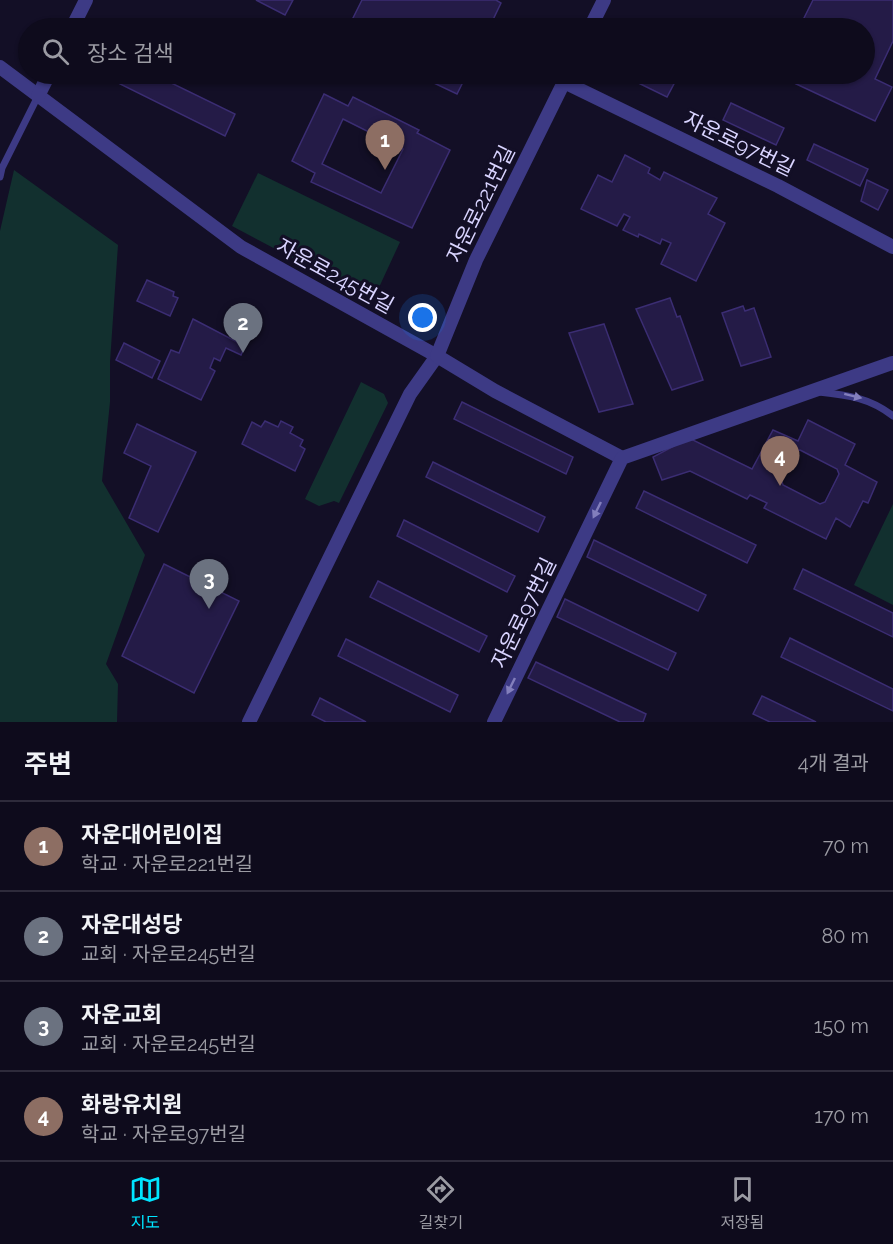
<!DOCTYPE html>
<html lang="ko">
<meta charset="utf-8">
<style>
body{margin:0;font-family:Raleway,"Noto Sans KR",sans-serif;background:#171425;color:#f1f3f6}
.you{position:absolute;left:423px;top:318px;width:21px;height:21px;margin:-15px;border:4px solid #fff;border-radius:50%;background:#1a73e8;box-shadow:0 0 0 9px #1a73e833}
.badge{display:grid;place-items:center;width:39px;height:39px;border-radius:50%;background:#00e5ff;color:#fff;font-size:20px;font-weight:700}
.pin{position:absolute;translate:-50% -50px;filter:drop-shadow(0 2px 3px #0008)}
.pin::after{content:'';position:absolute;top:32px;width:21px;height:18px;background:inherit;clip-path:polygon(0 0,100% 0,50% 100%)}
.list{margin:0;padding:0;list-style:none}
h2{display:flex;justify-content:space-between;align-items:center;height:78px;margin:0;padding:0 24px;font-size:26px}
h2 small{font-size:20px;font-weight:400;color:#9b9ba3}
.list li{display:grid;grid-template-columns:39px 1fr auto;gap:18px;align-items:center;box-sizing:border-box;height:90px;padding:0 24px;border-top:2px solid #2e2b3b}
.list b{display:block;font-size:22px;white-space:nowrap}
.list p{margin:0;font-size:20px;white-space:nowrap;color:#9b9ba3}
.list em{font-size:20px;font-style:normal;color:#9b9ba3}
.icon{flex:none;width:33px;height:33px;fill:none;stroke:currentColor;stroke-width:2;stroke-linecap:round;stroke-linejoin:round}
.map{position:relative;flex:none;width:893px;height:722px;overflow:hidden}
.search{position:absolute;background:#0e0b1c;box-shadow:0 2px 4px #0004;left:18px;right:18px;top:18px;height:66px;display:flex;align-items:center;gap:15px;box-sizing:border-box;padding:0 21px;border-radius:33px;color:#9b9ba3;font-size:22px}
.sheet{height:438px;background:#0e0b1c}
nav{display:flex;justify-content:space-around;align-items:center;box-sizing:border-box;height:84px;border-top:2px solid #2e2b3b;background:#0e0b1c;font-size:16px;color:#9b9ba3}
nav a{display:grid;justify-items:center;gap:3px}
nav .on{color:#00e5ff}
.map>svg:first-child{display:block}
.green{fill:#12302f}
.building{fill:#241b47;stroke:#3b2d73;stroke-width:1.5;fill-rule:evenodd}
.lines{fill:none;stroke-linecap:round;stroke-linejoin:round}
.service{stroke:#3d3a85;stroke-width:7}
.minor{stroke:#3d3a85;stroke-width:14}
.oneway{fill:#837fbc}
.labels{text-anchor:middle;stroke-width:6;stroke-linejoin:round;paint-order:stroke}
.street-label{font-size:21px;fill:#d9d4ff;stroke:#130f26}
</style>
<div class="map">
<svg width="893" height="722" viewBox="0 0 893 722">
<rect width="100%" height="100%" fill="#130f26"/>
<g class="green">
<path d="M14,170L118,245L110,362V402L102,481L145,555L106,664L118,684L117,722H0V231Z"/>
<path d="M258,173L400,242L375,296L368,298L232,226Z"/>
<path d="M361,382L384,394L388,403L339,503L334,501L319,506L305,499Z"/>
<path d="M893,504V605L854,585Z"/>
</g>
<g class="building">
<path d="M256,0H293L285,15Z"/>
<path d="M362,0H496L501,3L489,28H348Z"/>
<path d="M813,0H893V41L875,79L892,87L875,121L775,74H864V28H799Z"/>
<path d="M115,74H153L235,114L225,136L112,80Z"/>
<path d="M415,74H467L457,94Z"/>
<path d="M620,74H663L676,80L667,97Z"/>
<path d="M324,94L348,106L353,97L419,130L417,133L450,150L412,228L311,182L315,173L292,161ZM343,119L403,149L381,193L322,164Z"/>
<path d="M731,103L784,128L776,145L723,120Z"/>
<path d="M814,144L868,169L860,186L807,160Z"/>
<path d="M625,155L650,168L648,173L660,180L664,172L717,198L708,214L725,223L696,281L661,264L671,243L662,239L660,244L639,234L638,237L623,230L630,217L624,214L617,226L581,209L598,175L612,182Z"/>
<path d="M867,180L888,190L878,210L861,201Z"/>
<path d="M147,280L174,292L173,296L178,298L170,316L137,301Z"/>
<path d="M670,298L677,317L680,316L703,380L672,390L636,309Z"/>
<path d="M743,306L745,311L754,308L771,357L741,366L722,313Z"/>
<path d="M193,319L245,346L241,355L226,348L220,361L214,358L210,368L215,371L201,400L158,379L171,350L179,353Z"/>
<path d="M604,324L633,404L599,412L569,333Z"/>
<path d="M124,343L160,361L152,378L116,360Z"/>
<path d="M462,402L573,457L566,474L454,419Z"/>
<path d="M808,420L855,444L845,465L877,482L868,503L863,501L850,527L836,518L826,539L764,508L767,503L750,495L747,499L690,471L662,480L653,457L689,438L752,469L773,430L798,441ZM800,450L837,469L839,474L825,502L820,504L783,485L781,479L794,451Z"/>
<path d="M265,421L278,427L281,421L293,427L290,433L303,440L300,446L305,449L295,471L242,444L252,422L261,427Z"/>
<path d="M137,424L196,452L158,532L129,518L151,466L124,453Z"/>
<path d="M433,462L545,517L538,532L426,477Z"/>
<path d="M644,491L756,545L747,563L636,508Z"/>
<path d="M404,520L515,576L507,592L397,536Z"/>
<path d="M594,540L706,595L698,611L587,557Z"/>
<path d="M164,564L239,601L194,693L122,656Z"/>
<path d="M803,569L893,613V637L794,589Z"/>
<path d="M378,581L487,636L479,652L370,597Z"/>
<path d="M565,599L676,653L668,670L557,617Z"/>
<path d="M790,638L893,689V711L781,657Z"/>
<path d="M346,639L458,695L450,712L338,656Z"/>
<path d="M536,662L646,714L643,722H620L528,678Z"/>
<path d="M762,696L816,722H770L753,714Z"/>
<path d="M320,698L366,722H326L312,715Z"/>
</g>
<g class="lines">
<g class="service">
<path d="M0,177L2,168L38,96"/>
<path d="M819,392C848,395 870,398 893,416"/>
</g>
<g class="minor">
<path d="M72,28L86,0"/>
<path d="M590,28L604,0"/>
<path d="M0,67L241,247L437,356L410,394L249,722"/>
<path d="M568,74L476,260L437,356L495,391L622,458"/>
<path d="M564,82L778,186L893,247"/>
<path d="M38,96L49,74"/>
<path d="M494,722L622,458L892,363"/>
</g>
</g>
<defs><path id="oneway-solid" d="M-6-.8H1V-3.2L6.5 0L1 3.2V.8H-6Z" transform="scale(1.5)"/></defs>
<g class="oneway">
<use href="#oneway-solid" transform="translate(853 396) rotate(14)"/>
<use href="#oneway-solid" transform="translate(597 510) rotate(116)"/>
<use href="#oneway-solid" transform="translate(511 686) rotate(116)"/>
</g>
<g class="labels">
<g class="street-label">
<text transform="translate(739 144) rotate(26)" y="7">자운로97번길</text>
<text transform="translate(481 204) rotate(-64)" y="7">자운로221번길</text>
<text transform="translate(335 276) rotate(29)" y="7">자운로245번길</text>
<text transform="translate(524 613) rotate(-64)" y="7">자운로97번길</text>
</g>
</g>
</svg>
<div class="you"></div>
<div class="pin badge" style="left:385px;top:170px;background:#8d6e63">1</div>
<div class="pin badge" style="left:243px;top:353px;background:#6b7280">2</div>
<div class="pin badge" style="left:209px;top:609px;background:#6b7280">3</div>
<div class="pin badge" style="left:780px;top:486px;background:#8d6e63">4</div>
<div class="search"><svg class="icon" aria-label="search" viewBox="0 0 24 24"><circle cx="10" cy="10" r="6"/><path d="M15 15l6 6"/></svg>장소 검색</div>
</div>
<section class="sheet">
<h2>주변<small>4개 결과</small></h2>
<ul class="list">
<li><span class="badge" style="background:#8d6e63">1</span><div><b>자운대어린이집</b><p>학교 · 자운로221번길</p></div><em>70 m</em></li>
<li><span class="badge" style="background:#6b7280">2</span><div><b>자운대성당</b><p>교회 · 자운로245번길</p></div><em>80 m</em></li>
<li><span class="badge" style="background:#6b7280">3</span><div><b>자운교회</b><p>교회 · 자운로245번길</p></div><em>150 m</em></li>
<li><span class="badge" style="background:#8d6e63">4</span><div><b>화랑유치원</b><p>학교 · 자운로97번길</p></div><em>170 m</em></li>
</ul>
</section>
<nav>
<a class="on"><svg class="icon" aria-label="map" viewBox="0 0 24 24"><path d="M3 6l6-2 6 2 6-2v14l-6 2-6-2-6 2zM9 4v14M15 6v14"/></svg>지도</a>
<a><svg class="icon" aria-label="directions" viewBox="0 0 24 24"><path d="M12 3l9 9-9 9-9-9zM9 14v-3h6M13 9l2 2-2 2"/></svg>길찾기</a>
<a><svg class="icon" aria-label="saved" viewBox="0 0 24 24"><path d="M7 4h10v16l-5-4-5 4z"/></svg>저장됨</a>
</nav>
